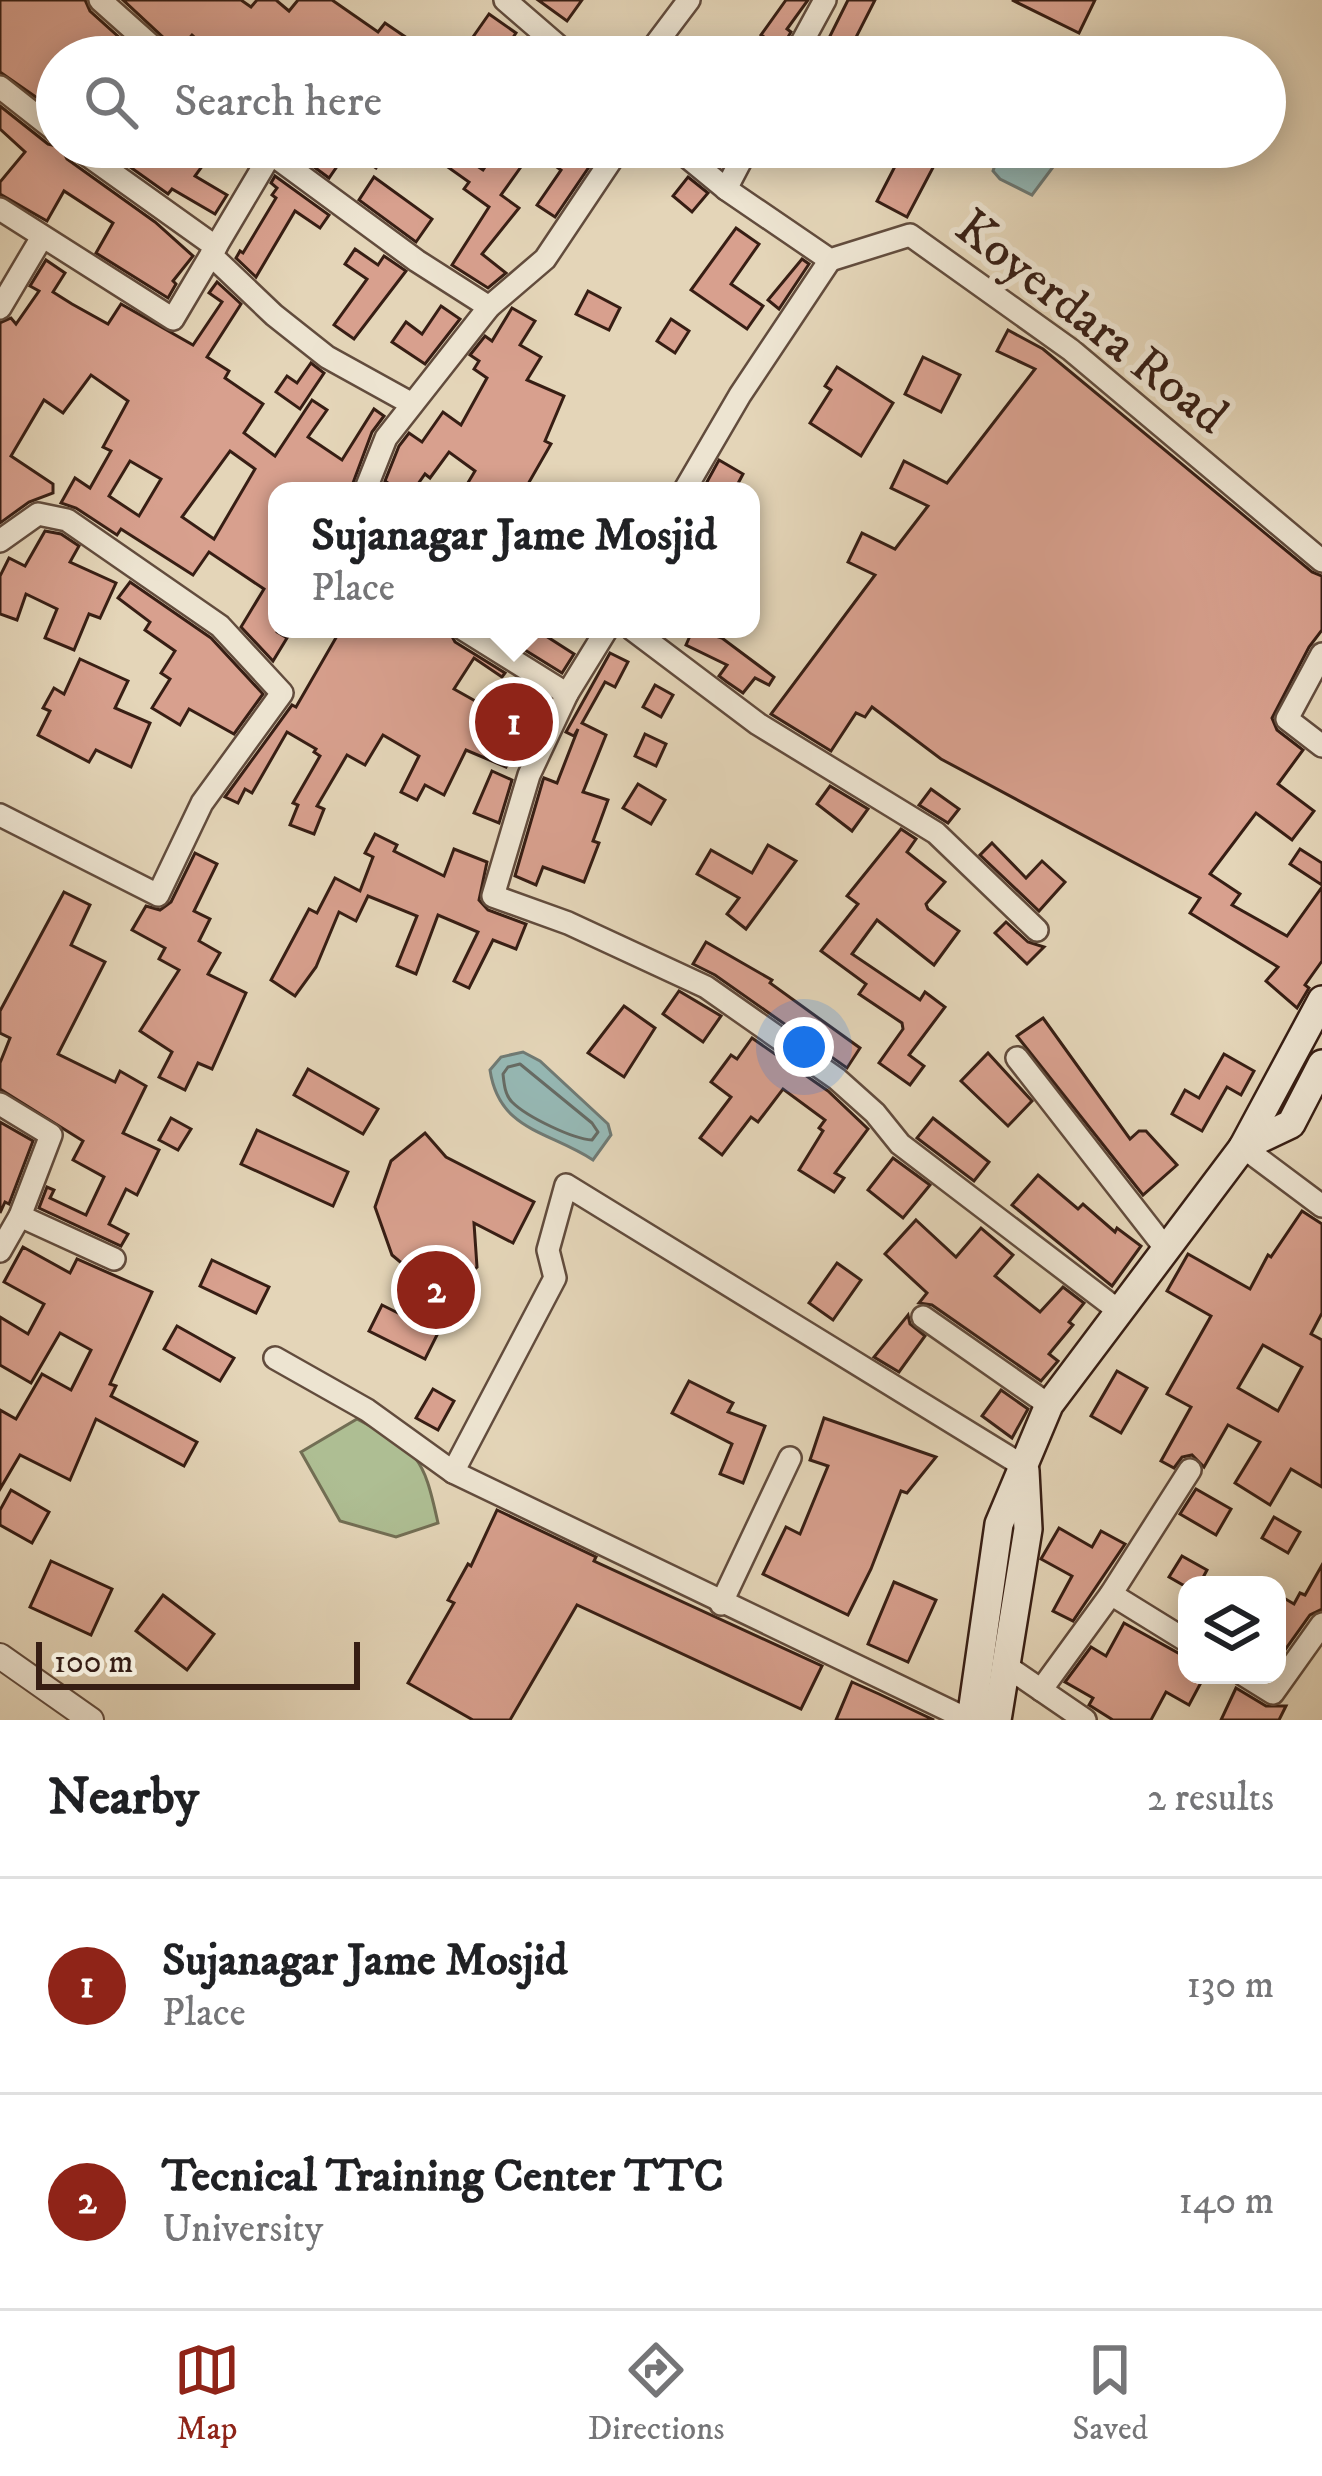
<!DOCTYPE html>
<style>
body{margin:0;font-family:"IM FELL DW Pica",serif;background:#f6f6f6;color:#202124}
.controls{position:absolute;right:36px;bottom:36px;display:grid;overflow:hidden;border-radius:24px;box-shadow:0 6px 30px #0003}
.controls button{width:108px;height:108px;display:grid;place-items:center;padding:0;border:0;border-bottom:3px solid #e0e0e0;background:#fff;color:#202124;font:60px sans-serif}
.scale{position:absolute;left:36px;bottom:30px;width:324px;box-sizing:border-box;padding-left:12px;border:6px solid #371e14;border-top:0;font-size:33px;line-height:42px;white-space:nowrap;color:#371e14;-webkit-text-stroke:9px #ede4d1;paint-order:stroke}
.you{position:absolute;left:804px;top:1047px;width:42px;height:42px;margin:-30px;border:9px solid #fff;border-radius:50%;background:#1a73e8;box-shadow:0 0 0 18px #1a73e833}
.badge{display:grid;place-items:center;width:78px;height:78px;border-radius:50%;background:#8f2418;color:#fff;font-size:39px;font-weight:700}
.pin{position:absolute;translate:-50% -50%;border:6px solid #fff;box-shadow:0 3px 12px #0006}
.popup{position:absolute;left:268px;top:482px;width:492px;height:156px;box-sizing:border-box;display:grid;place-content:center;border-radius:24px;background:#fff;filter:drop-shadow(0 3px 9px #0005);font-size:39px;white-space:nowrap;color:#757577}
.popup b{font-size:45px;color:#202124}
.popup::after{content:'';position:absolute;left:50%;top:100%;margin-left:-24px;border:24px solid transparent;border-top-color:#fff}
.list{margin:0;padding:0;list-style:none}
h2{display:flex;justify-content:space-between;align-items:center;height:156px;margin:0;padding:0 48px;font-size:51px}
h2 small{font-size:39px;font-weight:400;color:#757577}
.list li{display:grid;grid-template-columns:78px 1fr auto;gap:36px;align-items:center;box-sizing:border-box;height:216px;padding:0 48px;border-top:3px solid #e0e0e0}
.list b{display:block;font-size:45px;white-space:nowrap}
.list p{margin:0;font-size:39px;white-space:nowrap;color:#757577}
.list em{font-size:39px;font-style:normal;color:#757577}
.icon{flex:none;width:66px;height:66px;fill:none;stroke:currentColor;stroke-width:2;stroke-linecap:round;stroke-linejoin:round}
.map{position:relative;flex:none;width:1322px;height:1720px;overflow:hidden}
.search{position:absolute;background:#fff;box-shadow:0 6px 30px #0003;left:36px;right:36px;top:36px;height:132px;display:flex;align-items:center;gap:30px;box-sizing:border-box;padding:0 42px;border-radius:66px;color:#757577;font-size:45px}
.sheet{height:588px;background:#fff}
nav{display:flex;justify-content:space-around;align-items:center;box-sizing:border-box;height:168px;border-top:3px solid #e0e0e0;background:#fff;font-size:33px;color:#757577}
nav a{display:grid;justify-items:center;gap:6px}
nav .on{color:#8f2418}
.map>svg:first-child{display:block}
.green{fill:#aebe93;stroke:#726e54;stroke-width:3}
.water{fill:#96b8b4;stroke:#707a74;stroke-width:3}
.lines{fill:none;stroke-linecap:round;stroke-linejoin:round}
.shore{stroke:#666b64;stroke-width:3}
.building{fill:#d8a08e;stroke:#371e14;stroke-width:3;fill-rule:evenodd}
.minor-casing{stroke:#624c3d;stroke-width:26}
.tertiary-casing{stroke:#624c3d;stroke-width:28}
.secondary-casing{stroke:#371e14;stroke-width:32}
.minor{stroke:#ede4d1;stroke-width:21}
.tertiary{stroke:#ede4d1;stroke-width:24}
.secondary{stroke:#ede4d1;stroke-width:27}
.labels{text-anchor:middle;stroke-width:12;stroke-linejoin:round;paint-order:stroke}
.street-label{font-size:51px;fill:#371e14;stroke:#ede4d1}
</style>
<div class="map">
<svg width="1322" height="1720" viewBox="0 0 1322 1720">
<rect width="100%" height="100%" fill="#e4d5b8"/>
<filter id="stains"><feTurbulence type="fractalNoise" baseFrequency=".00167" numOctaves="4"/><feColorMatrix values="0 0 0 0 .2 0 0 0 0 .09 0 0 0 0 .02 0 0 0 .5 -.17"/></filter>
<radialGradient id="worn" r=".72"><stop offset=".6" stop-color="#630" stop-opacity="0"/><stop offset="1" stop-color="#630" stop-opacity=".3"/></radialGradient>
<path class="green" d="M357,1419C419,1452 423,1455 438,1523L396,1537L340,1521L301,1452Z"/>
<g class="water">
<path d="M1001,147H1068L1032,195L1000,179L993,171Z"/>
<path d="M523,1052L540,1061L608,1124L611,1135L593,1160C549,1131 499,1131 490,1070L501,1057Z"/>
</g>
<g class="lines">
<path class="shore" d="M520,1064L592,1123L598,1132L592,1140C573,1139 527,1117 512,1102C505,1095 504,1084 503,1074L508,1067Z"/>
</g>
<g class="building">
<path d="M0,0H85L90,11L141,57H57V104L53,109L0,72Z"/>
<path d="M123,0H241L251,7L257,0H276L289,11L298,0H332L378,32L385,23L435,57H384L367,45L360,54L339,40L325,57H217L192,35L178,51Z"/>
<path d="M538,0H582L567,21Z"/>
<path d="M786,0H808L787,29L791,32L781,49L761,35Z"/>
<path d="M848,0H875L846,57L825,46Z"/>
<path d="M1012,0H1095L1079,33Z"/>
<path d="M489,14L516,33L500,57H459Z"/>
<path d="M0,106L48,144L61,147L67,159L155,222L193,256L173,281L176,284L168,298L96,253L113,223L64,191L47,221L0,194V182L25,152L0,129Z"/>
<path d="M102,147H216L195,176L227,195L215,214L172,189L168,194Z"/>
<path d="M287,147H391L376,168L349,149L329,178Z"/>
<path d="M443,147H449L483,170L499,147H513L528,157L501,195L519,208L482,254L506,273L488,288L452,265L489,207L464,189L469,182L435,158Z"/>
<path d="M529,147H561L591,164L555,217L537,205L561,170Z"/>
<path d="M905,147L937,160L907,217L877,201Z"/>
<path d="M275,176L329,215L320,228L295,211L256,277L236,258L240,251L243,253L276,198L272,195L277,188L271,183Z"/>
<path d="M374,177L432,219L416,242L359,200Z"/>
<path d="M688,177L708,193L692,212L673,196Z"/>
<path d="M736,228L759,244L731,284L763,306L747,329L691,290Z"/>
<path d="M355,249L378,265L384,256L406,271L354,339L334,325L367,279L345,264Z"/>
<path d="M802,259L809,264L779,309L768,300Z"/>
<path d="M46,260L65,273L53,292L72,304L108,324L121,304L193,345L222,302L209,293L217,282L241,304L207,357L229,371L225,378L263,404L244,433L275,456L312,400L327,410L308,437L342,460L374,409L384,416L372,432L350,491H277V632L287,638L273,661L241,627L264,589L209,552L193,575L121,529L117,535L76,508L61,503L75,478L90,488L111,451L103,447L128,401L91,375L63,413L44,400L11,456L53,484V493L29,502L0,523V323L11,318L16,324L39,291L30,286ZM230,451L255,469L214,539L182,517ZM130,461L161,479L139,516L109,496Z"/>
<path d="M588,291L620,308L609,330L576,314Z"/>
<path d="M441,306L460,319L425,364L392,342L406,322L422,334Z"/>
<path d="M512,308L535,321L520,345L541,357L527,380L564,396L545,441L551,444L524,491H463L475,471L449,452L430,478L425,474L413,491H399L385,481L399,446L409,433L422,442L443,412L461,425L487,378L474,369L479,361L470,355L485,336L492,341Z"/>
<path d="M671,319L689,331L675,353L657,341Z"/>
<path d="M1008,330L1043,349L1312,572L1322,576V630L1309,647L1272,718L1277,730L1303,750L1278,784L1314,811L1292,840L1256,813L1210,874L1240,894L1232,905L1287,936L1322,887V961L1305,985L1309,988L1297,1008L1266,981L1278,967L1190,913L1200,898L941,759L872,707L865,717L856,713L831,751L771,714L875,575L848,562L862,533L895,549L928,506L891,488L904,461L947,483L1035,369L997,351Z"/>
<path d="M923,357L960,375L941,412L905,394Z"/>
<path d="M311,363L324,373L300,409L276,392L287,376L297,383Z"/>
<path d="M837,367L893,403L861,456L810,423L831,390L825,386Z"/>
<path d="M719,460L743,474L734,491H702Z"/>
<path d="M45,531L61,534L79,546L70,562L116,583L100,618L89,614L74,650L45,638L57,609L26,594L17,620L0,614V576L9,558L25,566Z"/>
<path d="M130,582L211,638L263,694L234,734L189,709L180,725L152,708L170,679L161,673L175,651L145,630L150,622L118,598Z"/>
<path d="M341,629H448L455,642L505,673L502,677L474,658L454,689L502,716L514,692L537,703L506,767L466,750L444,795L425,785L417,800L401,792L419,756L383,735L365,765L347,755L317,806L324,809L314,834L290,825L298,805L293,803L320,756L314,752L316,749L287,732L252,793L245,789L238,803L225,797L292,705L296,707Z"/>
<path d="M491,629H535L574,654L562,673Z"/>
<path d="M693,629L722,638L774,677L769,685L755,678L743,693L727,682L719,676L727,665L686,645Z"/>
<path d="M610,653L628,662L615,687L605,682L582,723L606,735L583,792L608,800L593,841L599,843L584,882L543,867L536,885L515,876L543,780L544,778L557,783L578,729L574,736L566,732Z"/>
<path d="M80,659L128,681L115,708L150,723L131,767L96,750L89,762L38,735L50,711L43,708L54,688L64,694Z"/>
<path d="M655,685L673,695L661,717L643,707Z"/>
<path d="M645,734L666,744L656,766L635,756Z"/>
<path d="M492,771L512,780L499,823L474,813Z"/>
<path d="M638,784L665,800L651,824L623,808Z"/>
<path d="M830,786L868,809L852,831L817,804Z"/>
<path d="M931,789L959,809L948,823L919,805Z"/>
<path d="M901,829L916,839L907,852L945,882L926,904L928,909L959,931L934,965L877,920L852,954L920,1000L925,992L945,1007L909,1055L924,1066L910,1085L879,1063L903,1029L902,1023L859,994L866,984L821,951L858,904L847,896Z"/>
<path d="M375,834L397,845L394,851L444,876L454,849L487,862L479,900L488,910L526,924L516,949L493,940L469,988L454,981L478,932L438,915L416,974L397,966L417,916L368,896L356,921L339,912L316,967L295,996L271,980L309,909L317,913L335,878L360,891L373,857L365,853Z"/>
<path d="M992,843L1026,878L1042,861L1065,882L1039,911L980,855Z"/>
<path d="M768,845L796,861L746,929L727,914L739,898L697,874L711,850L752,873Z"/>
<path d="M1300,849L1322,863V885L1290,864Z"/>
<path d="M195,853L217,864L194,911L210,919L199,941L220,953L208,974L246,993L212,1069L198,1063L185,1090L159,1077L172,1052L140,1031L179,970L159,959L165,948L132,930L146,906L160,910L171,902Z"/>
<path d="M64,892L90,905L71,945L105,962L58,1054L115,1082L120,1071L146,1086L123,1133L159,1150L137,1195L126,1189L109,1224L128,1234L121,1246L39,1208L47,1187L54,1190L50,1198L86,1215L104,1177L73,1160L83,1141L0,1089V1063L10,1038L0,1033V1011Z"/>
<path d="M1006,922L1028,942L1044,947L1027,964L995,933Z"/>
<path d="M706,942L772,980L770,983L860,1048L847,1068L715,975L693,964Z"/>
<path d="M679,991L721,1016L703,1042L663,1014Z"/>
<path d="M624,1006L655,1028L624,1077L588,1053Z"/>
<path d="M1043,1018L1130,1139L1139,1131H1146L1177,1165L1143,1195L1017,1036Z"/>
<path d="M752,1038L828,1091L868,1129L835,1173L844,1178L834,1192L799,1170L823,1131L819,1128L825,1120L783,1089L758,1122L751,1117L722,1155L700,1138L731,1097L711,1082L731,1055L737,1059Z"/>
<path d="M988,1053L1032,1101L1008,1126L961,1081Z"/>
<path d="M1224,1054L1254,1071L1241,1095L1227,1087L1202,1131L1172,1114L1185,1090L1199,1098Z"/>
<path d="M308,1069L378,1109L363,1134L294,1095Z"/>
<path d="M171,1118L191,1129L178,1150L159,1140Z"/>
<path d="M933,1118L989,1162L974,1181L917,1138Z"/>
<path d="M0,1122L33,1141L9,1204L5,1202L0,1213Z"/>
<path d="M257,1130L348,1172L333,1206L241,1164Z"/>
<path d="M425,1133L446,1157L534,1202L513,1243L474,1223L477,1267L468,1275V1298L423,1281L392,1255L375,1207L391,1161Z"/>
<path d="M893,1158L930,1185L903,1218L868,1190Z"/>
<path d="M1038,1175L1078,1209L1083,1204L1115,1232L1117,1228L1141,1246L1112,1286L1012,1205Z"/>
<path d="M1302,1211L1322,1224V1313L1311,1334L1322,1340V1487L1291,1469L1270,1505L1235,1483L1260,1442L1228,1425L1204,1467L1192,1455L1182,1457L1174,1468L1161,1461L1191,1407L1167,1394L1211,1316L1167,1291L1188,1254L1250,1289L1268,1255L1271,1257ZM1263,1345L1302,1367L1278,1411L1238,1388Z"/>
<path d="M916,1220L956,1257L981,1228L1013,1255L995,1276L1040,1312L1063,1287L1084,1303L1069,1322L1073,1325L1049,1354L1058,1361L1041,1381L932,1305L919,1303L927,1293L885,1254Z"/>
<path d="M23,1247L70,1273L77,1259L152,1292L110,1384L116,1386L111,1396L197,1442L184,1466L96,1419L70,1480L20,1455L0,1489V1410L16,1419L42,1374L71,1390L91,1350L60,1333L31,1383L0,1365V1317L28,1334L44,1304L4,1282Z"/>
<path d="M212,1260L269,1287L256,1313L200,1286Z"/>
<path d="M837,1263L861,1280L833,1320L809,1303Z"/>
<path d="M382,1305L438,1333L425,1359L369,1331Z"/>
<path d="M908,1315L910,1324L925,1336L899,1372L874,1357Z"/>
<path d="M177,1326L234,1358L220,1381L164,1349Z"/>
<path d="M1117,1371L1147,1388L1121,1433L1091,1416Z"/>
<path d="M689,1381L733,1403L728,1412L765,1426L743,1483L720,1474L732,1444L672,1413Z"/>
<path d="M433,1389L454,1401L438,1430L416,1418Z"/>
<path d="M1001,1390L1028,1409L1012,1438L982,1416Z"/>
<path d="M824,1418L936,1457L907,1493L901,1491L871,1569L848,1615L763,1574L786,1527L800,1534L828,1466L810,1460Z"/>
<path d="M1196,1489L1231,1509L1216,1535L1180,1514Z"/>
<path d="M11,1490L49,1512L32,1543L0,1525V1510Z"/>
<path d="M497,1510L596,1557L594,1561L822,1666L801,1709L577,1605L510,1720H473L408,1683L454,1603L448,1600L468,1564L471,1566Z"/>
<path d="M1274,1517L1300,1532L1288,1553L1262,1538Z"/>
<path d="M1059,1528L1092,1547L1101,1531L1125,1544L1073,1621L1053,1611L1072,1576L1041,1559Z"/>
<path d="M1182,1556L1207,1570L1199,1585H1183L1169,1577Z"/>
<path d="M51,1561L112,1589L91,1635L30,1607Z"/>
<path d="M1322,1565V1609L1310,1615L1277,1661V1594L1294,1604L1300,1593L1305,1595Z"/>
<path d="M894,1582L936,1600L908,1662L868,1644Z"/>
<path d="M163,1595L214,1634L187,1670L136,1631Z"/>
<path d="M1124,1623L1187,1658V1675H1205L1189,1705L1166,1692L1151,1720H1113L1089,1705L1093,1698L1065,1682L1091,1647L1106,1656Z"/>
<path d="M852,1682L879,1694L934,1720H836Z"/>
<path d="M1236,1688L1266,1706H1286L1279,1720H1221Z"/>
</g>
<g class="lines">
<g class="minor-casing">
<g id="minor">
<path d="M100,0L164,57"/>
<path d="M505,0L571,57"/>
<path d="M646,57L689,0"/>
<path d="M794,57L825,0"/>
<path d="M0,87L57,132"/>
<path d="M76,147L216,247"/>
<path d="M262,147L417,261L489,307"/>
<path d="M675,147L726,189L830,260L910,235L1071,350L1322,561"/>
<path d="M726,189L748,147"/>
<path d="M0,209L173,319L272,152"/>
<path d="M211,255L274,315L327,357L412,404"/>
<path d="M0,308L42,237"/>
<path d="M365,491L386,438L489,307L545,259L620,147"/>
<path d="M684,491L740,395L830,260"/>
<path d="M0,541L38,514L67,520L220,626L282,693L202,803L158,895L0,815"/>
<path d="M463,629L567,694L529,775L493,896L568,923L706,987L837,1079L875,1113L900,1144L1119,1311"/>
<path d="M632,629L758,724L936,833L1037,930"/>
<path d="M1322,654L1287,719L1322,746"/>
<path d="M567,694L607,629"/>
<path d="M1017,1058L1166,1249"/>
<path d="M0,1104L51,1135L20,1216L0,1251"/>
<path d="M1243,1147L1322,1206"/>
<path d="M20,1216L114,1259"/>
<path d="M923,1317L1049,1405"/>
<path d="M275,1358L367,1410L453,1472L969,1720"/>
<path d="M453,1472L555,1278L548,1250L566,1185L1025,1467"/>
<path d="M1111,1594L1187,1641"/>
<path d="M721,1604L790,1458"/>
<path d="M1006,1666L1085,1720"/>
<path d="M1244,1675L1273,1693L1322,1624"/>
<path d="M1041,1690L1111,1594L1190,1470"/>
</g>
</g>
<g class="tertiary-casing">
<path id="tertiary" d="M0,1656L91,1720"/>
</g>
<g class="secondary-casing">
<g id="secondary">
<path d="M1243,1147L1291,1124L1322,1064"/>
<path d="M971,1720L999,1524L1049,1405L1243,1147L1322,1000"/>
<path d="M997,1720L1028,1529L1025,1471"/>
</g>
</g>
<use href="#minor" class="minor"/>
<use href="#tertiary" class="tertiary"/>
<use href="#secondary" class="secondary"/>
</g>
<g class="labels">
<g class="street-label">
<text transform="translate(1093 320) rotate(38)" y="18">Koyerdara Road</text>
</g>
</g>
<rect width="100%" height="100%" filter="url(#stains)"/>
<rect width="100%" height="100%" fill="url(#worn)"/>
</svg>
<div class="controls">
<button><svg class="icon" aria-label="layers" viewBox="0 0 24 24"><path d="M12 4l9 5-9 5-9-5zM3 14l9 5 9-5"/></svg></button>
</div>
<div class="scale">100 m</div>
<div class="you"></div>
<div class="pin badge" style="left:514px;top:722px">1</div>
<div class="popup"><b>Sujanagar Jame Mosjid</b>Place</div>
<div class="pin badge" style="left:436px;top:1290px">2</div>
<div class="search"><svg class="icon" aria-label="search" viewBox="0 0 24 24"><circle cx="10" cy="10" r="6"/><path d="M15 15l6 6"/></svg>Search here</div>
</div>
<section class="sheet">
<h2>Nearby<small>2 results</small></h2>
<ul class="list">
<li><span class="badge">1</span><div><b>Sujanagar Jame Mosjid</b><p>Place</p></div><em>130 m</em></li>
<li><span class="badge">2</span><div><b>Tecnical Training Center TTC</b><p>University</p></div><em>140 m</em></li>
</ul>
</section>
<nav>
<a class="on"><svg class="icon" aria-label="map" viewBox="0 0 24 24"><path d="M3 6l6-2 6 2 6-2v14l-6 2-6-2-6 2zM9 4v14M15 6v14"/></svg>Map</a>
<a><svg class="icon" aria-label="directions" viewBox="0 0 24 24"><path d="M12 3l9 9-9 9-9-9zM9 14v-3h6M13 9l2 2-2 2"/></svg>Directions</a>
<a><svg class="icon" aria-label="saved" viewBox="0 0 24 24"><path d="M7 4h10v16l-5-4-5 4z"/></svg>Saved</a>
</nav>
